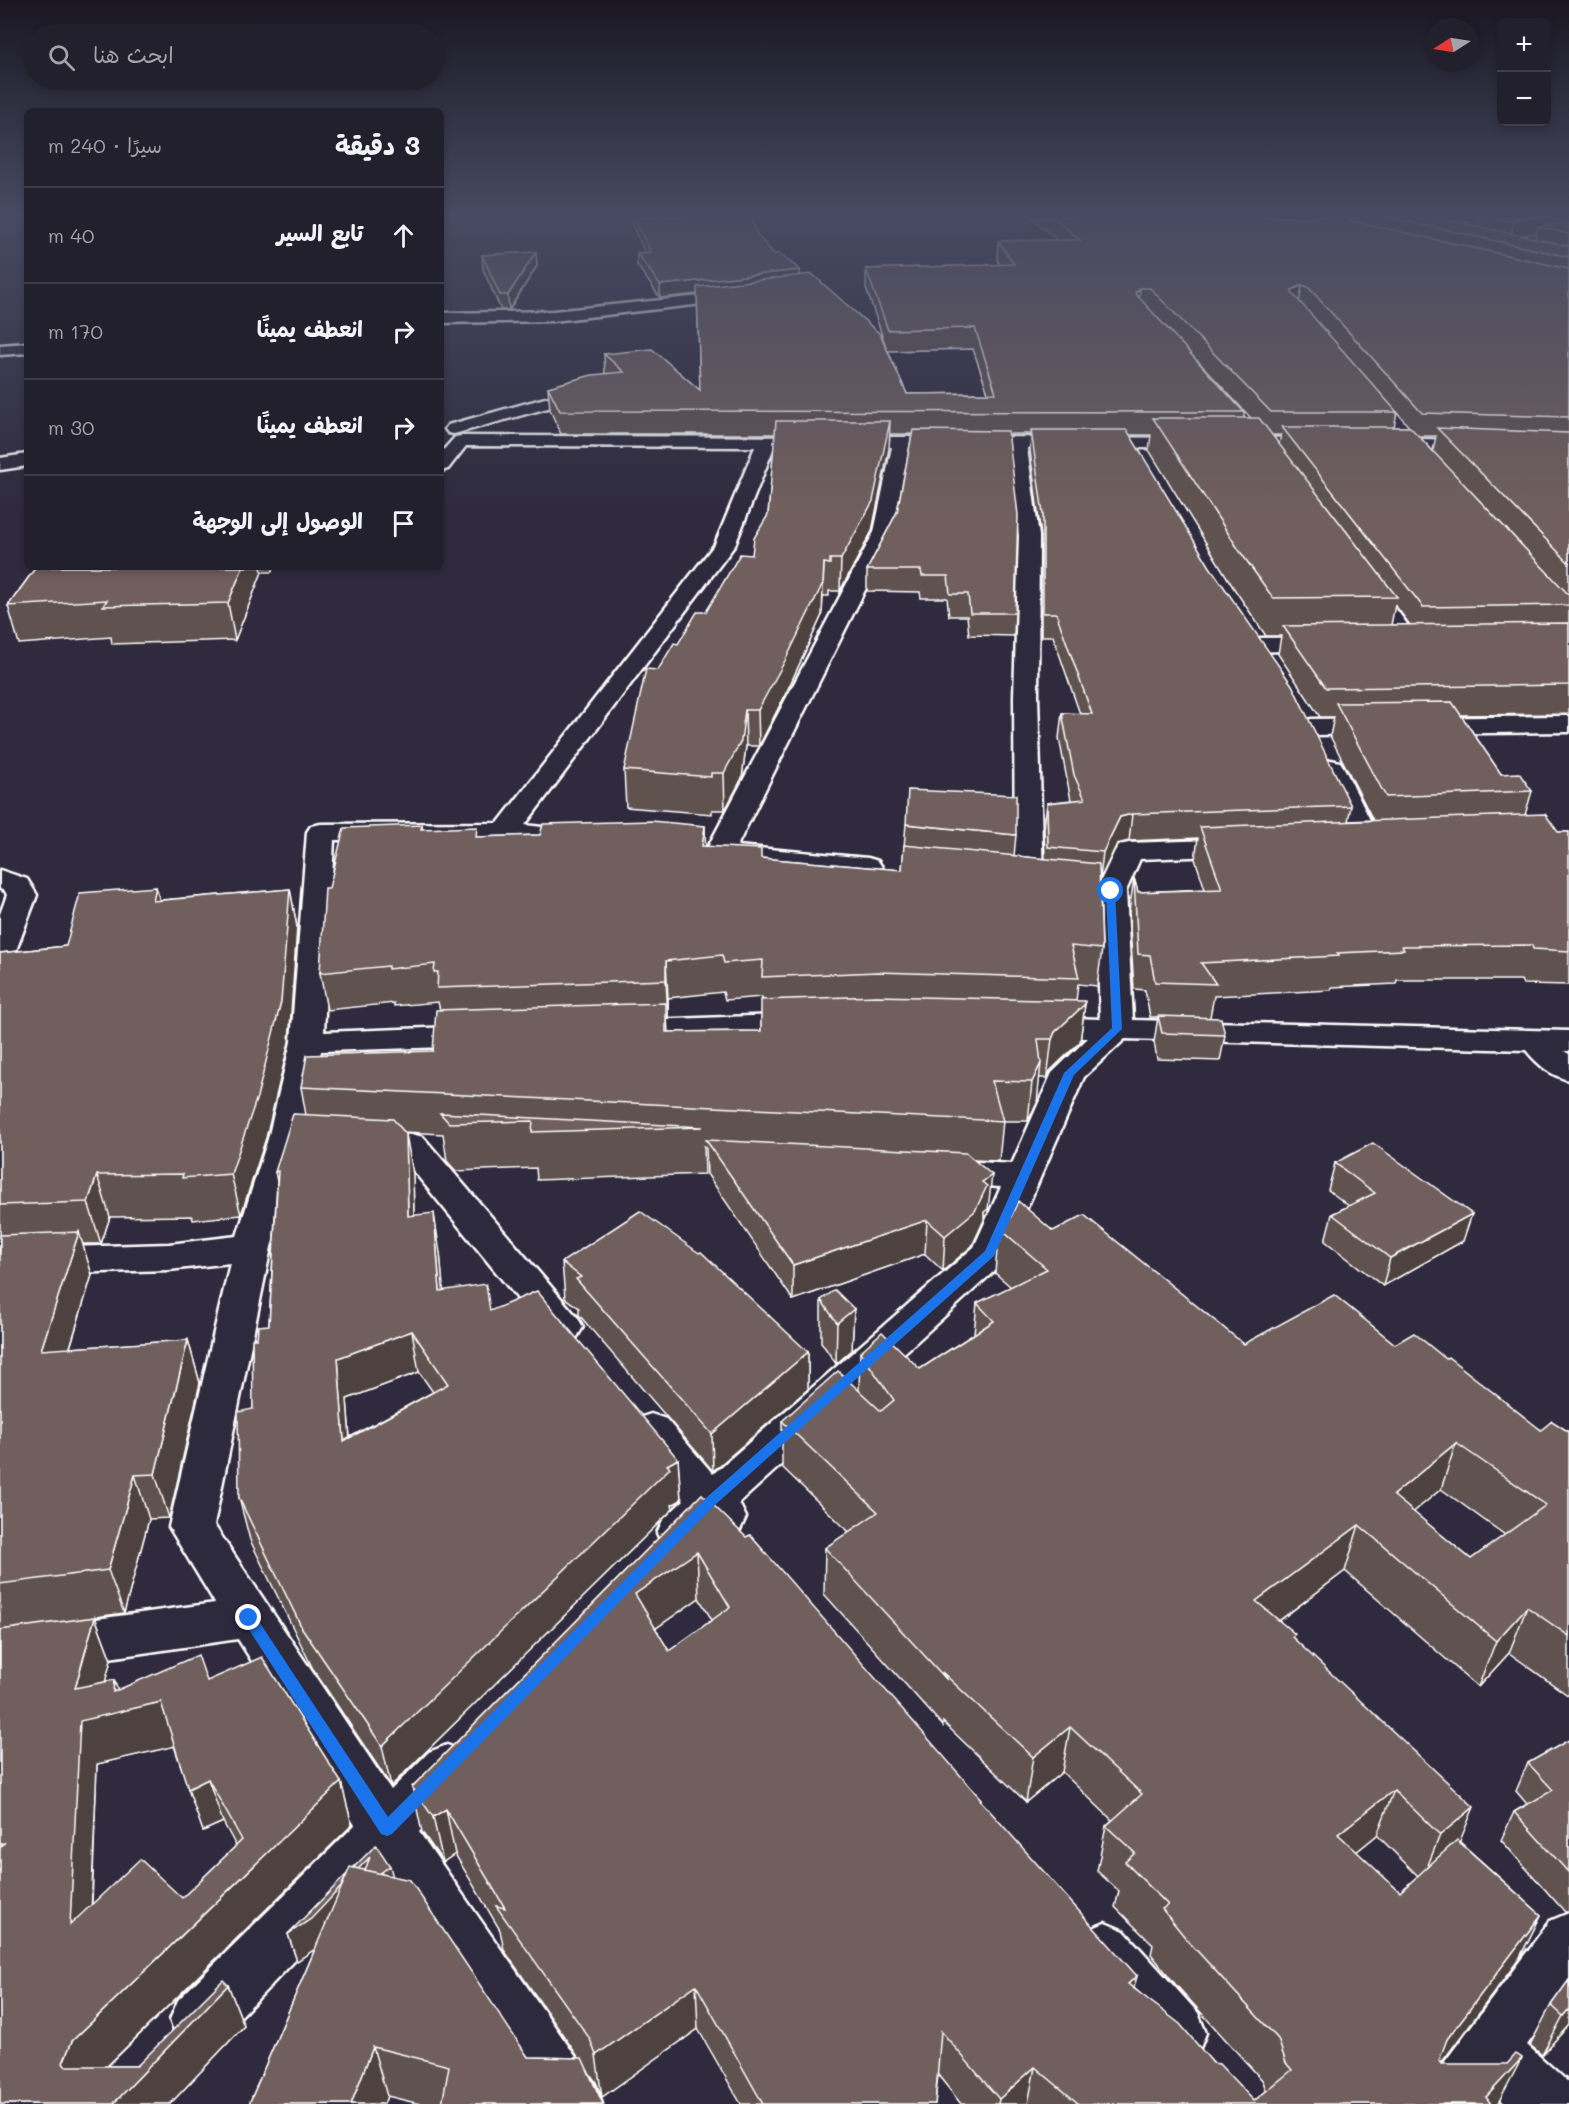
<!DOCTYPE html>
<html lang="ar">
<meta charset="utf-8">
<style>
body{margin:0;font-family:Mali,"Playpen Sans Arabic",sans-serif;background:#2b2836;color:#f1f3f6;direction:rtl}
.controls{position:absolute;right:18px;top:18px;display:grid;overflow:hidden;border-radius:9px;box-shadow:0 3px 9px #0003}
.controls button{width:54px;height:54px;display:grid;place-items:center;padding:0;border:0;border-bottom:2px solid #403e4a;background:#23202e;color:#f1f3f6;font:30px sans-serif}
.compass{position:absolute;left:1425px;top:18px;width:54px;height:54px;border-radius:50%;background:#23202e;box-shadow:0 3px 9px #0003;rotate:258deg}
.stop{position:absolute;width:18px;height:18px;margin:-14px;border:4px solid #1a73e8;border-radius:50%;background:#fff}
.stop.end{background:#1a73e8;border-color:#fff;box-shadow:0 2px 6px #0008}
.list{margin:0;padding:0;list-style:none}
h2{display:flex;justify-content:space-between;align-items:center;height:78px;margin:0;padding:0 24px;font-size:26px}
h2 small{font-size:20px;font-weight:400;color:#a3a3aa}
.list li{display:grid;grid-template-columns:39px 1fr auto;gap:18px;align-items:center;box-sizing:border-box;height:96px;padding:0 24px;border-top:2px solid #403e4a}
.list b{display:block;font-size:22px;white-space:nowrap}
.list em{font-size:20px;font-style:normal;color:#a3a3aa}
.icon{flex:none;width:33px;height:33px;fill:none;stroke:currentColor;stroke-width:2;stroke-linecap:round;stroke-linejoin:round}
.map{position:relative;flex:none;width:1569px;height:2104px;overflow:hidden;direction:ltr}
.search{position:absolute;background:#23202e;box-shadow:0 3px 9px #0003;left:24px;top:24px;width:420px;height:66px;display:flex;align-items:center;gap:15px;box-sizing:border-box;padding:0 21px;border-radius:33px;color:#a3a3aa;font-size:22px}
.panel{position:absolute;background:#23202e;box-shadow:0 3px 9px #0003;left:24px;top:108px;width:420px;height:462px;border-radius:9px;direction:rtl}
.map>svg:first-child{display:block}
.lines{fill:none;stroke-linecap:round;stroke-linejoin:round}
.street-casing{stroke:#fff;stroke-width:5}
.street{fill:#2f2a3d;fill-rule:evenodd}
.wall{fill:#605250;stroke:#fff;stroke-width:1.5;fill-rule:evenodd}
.shaded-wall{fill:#4e4241;stroke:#fff;stroke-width:1.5}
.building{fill:#705f5d;stroke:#fff;stroke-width:1.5;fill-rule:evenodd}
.route{fill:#1a73e8}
</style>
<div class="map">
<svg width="1569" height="2104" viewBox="0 0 1569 2104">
<rect width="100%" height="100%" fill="#2f2a3d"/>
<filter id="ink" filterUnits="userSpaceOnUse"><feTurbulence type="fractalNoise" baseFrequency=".0167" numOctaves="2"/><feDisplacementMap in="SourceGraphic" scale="12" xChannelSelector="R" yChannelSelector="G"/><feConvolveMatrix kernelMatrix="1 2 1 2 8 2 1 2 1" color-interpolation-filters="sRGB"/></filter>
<g filter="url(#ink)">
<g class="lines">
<g class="street-casing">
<g id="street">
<path d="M741,292L748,296L746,299L553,321L441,323V313L553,311Z"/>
<path d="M27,343V353L0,355V345Z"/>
<path d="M585,387L591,388L594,392L591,396L454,434L448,433L445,429L448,425Z"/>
<path d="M461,436L1325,438L1331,439L1334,443L1331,447L1325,448H1027L1039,536L1038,696L1043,883L1039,889L1029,892L1019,889L1015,883L1014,696L1019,536L1009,448H910L894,532L737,846L868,858L878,861L882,867L878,873L868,876L719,861L706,858L702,852L709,845L874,532L892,447H774L735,545L525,825L594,833L598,839L594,845L584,847L506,839L334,840L324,1032L479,1026L491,1029L495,1036L491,1043L479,1046L321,1051L304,1139L271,1247L214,1525L391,1790L429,1752L447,1745L465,1752L472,1768L465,1784L419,1832L594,2083L602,2104H539L383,1869L218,2040L198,2048L178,2040L170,2020L178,2000L355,1825L238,1639L0,1674V1632L215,1603L169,1527L230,1263L169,1270L0,1275V1249L169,1244L237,1236L268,1139L291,1042L307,832L311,826L321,824L498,823L715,544L755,447L466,446L448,469L441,471V453L455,437Z"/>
<path d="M1382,438L1569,443V455L1376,447L1373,443L1376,439Z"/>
<path d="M27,454V466L0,470V458Z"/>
<path d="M1365,577L1373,578L1418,639L1422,644L1418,649L1410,651L1402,649L1354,583L1357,578Z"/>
<path d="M1324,637L1332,639L1336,644L1332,649L1258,652L1250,650L1246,645L1250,640L1258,638Z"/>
<path d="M1569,716V732L1311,735L1302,732L1298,727L1302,722L1311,719Z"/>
<path d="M1331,760L1340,762L1344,768L1381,842L1377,848L1367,850L1357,848L1353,842L1318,768L1322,762Z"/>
<path d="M1240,839L1250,841L1254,847L1250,853L1240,855L1140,859L1126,891L1133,1020L1569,1031V1051H1564L1569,1054V1080C1551,1076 1537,1064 1526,1050L1125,1039L1084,1077L1003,1263L739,1503L746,1517L740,1530L724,1535L710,1530C693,1547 687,1554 663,1546L657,1533L663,1520L684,1500L636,1441L630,1430L636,1419L651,1414L666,1419L713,1474L974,1247L1001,1187L945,1184L932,1180L927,1172L932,1164L945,1160L1012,1164L1052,1073L1088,1038L1037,1037L1026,1034L1021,1027L1026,1020L1037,1017L1100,1019L1096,891L1115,851L1119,845L1129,843Z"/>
<path d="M0,870L27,879L37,895L15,953L11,959L0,962V914L7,895L5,891L0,889Z"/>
<path d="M806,1014L817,1017L822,1024L817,1031L806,1034L623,1041L612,1038L607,1031L612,1024L623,1021Z"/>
<path d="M411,1134L423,1137L577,1317L583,1327L577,1337L563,1341L549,1337L399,1153L393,1145L399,1137Z"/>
<path d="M1569,1913V1986L1527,2045L1569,2083V2104H1506L1493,2093L1485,2104H1421L1429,2083L1550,1921Z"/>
<path d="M1105,1923L1124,1931L1198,2013L1206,2033L1198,2053L1178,2061L1158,2053L1086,1969L1078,1950L1086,1931Z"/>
</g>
</g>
<use href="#street" class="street"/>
</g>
<g class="wall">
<path d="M631,217H752L757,235L774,254L885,344L866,288V269L1000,265L997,260L998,241L1057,240L1031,217H1362L1347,219L1362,223L1364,217H1569V714L1461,715L1501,774L1532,791L1525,815L1558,832H1569V985L1523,984L1521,980H1397L1396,984L1332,987L1331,990L1214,996L1210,1017L1225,1035L1220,1061L1157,1059L1154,1042L1158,1017H1150L1145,990L1134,989L1129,912L1134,878L1138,892L1205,889L1195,859L1198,838L1129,841L1117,844L1100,879L1102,949L1097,986L1078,984L1076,1001L1085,1004L1080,1042L1050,1071L1047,1078H1039L1037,1103L1028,1121H1003L999,1161L974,1160L988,1209L984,1212V1220L972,1246L943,1271L925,1254L793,1300L707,1174L706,1147L704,1146L705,1174L537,1180L536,1168L456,1171L447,1161L443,1134L404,1132L413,1174L414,1216L440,1253L443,1290L490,1311L678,1459L681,1500L672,1505L673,1509L391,1786L313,1669L250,1540L239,1498L253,1409L257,1339L269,1325L277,1181L275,1172L306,1115L301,1087L433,1051L440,1010L438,1002L394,1006V1003L327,1010L320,973L329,888L422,825V828L478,837L540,835L705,826V846L761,858L902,870L906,824L1016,835L1014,856L1045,859L1044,829L1047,803L1071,800L1059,738L1062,713L1080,714L1053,636H1041V536L1030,450L1031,434H1009L1015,613L1014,636L969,635L967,616H949L947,598H921L920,592L867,591V570L897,512L912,434H890L889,449L872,531L840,591H829V596H823L822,615L787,691L759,746H746L742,778L725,810H712V814L626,807L624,770L658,670L678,644L706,612L752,555L768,515L775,434H561L550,410L548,387L605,374L604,354L700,390L697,294L660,298L637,265V253H645L631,223ZM1479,220L1477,226L1461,223ZM1536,233L1535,239L1520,236ZM973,349L988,393L907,394L888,351ZM1198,361L1251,418H1244V412ZM1397,412L1409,427H1394ZM1130,435H1151L1149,450L1233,587L1266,636H1281L1278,654L1320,717H1334L1330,736L1373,820L1348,821L1351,806ZM1272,435H1281L1279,444ZM1419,436H1436L1433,451ZM1395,605L1410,625H1391ZM723,992L725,1000L762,997L761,1031L668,1032L667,1017H668V998ZM419,1372L433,1392L350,1437L347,1399Z"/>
<path d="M536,252L537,266L509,310H501L483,269L482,255Z"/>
<path d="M36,567H274L272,572H262L235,640L112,644L111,637L19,644L8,606Z"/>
<path d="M156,887L160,900L290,889L297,927L289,1042L266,1138L241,1215L193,1220L192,1216L110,1217L101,1244H82L92,1275L70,1348L188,1340L200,1383L169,1518L149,1519L124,1613L95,1617L111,1660L105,1681L114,1680L117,1690L207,1681L341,1782L352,1825L108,2066H137L228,1985L244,2026L170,2104H0V953L66,946ZM174,1746L203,1831L223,1822L236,1846L182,1898L92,1905L97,1764Z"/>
<path d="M1335,1163L1463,1241L1383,1286L1325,1241L1332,1214L1349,1206L1328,1190Z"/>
<path d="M999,1228L1053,1231L1244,1344H1395L1541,1430L1569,1432V1696L1509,1653L1478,1687L1345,1571L1279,1621L1460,1842L1541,1915L1519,1959L1441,2063L1499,2101L1497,2104H961L938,2075L935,2104H741L698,2029L602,2097L596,2082L588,2071L603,2104H420L387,2096L384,2104H249L315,1949L297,1961L288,1934L392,1877L528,2057L579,2058L504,1950L500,1930L455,1854L443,1862L422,1832L412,1787L702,1494L981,1799V1802L1134,1988L1254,2101L1266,2091L1263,2081L1176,1985L1151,1954L1153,1945L1115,1907L1119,1891L1097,1871L1106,1826L1112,1820L1062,1772L1026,1802L943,1722V1726L824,1594L825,1548L849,1532L782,1467V1421L859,1390L860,1352L920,1369L974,1334L977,1303L1011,1287L995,1273ZM1441,1489L1505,1535L1471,1559L1413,1512ZM699,1598L712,1620L669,1651L655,1629ZM1377,1835L1418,1876L1400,1892L1356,1852Z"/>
<path d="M562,1262L808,1352V1389L713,1471L579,1315V1308L565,1298Z"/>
<path d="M821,1300L854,1309L852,1350L836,1364L821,1342Z"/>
<path d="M1569,1740V1912H1565L1501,1840L1514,1812L1527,1804L1516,1791L1528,1763Z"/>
<path d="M1569,1980V2025L1542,2055L1530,2045L1551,2005Z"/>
</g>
<g class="shaded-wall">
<path d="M1331,217H1362L1330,223Z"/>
<path d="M1456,217H1479V220L1461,223L1454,228Z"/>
<path d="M1530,217H1569V228L1538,227L1536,233L1513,237L1510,240L1514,222L1517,219Z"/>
<path d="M536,252L537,266L509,310L508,295Z"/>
<path d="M800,270V283L660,298V285Z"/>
<path d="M1302,285L1299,305L1289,310L1292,290Z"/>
<path d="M1140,288L1138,308L1135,293Z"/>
<path d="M890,421L889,449L872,531L840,591L841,559Z"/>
<path d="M824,563L822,615L787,691L759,746L758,710Z"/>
<path d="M243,567H261L262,572L235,640L228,603Z"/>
<path d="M745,710L746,746L742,778L725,810L724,773Z"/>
<path d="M1132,814L1129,841L1117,844L1100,879L1103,852L1120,817Z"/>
<path d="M705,826L706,861L702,846Z"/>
<path d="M156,887L166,925L153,901Z"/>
<path d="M290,889L297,927L289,1042L266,1138L241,1215L231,1174Z"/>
<path d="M666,961L668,998V1017L666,980Z"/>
<path d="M1085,1004L1080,1042L1050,1071L1047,1078L1052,1039L1055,1032Z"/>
<path d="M1041,1063L1037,1103L1028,1121L1032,1082Z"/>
<path d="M406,1134L413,1174L415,1256L408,1216Z"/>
<path d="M97,1175L110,1217L101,1244L88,1202Z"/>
<path d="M992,1175L988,1209L984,1212V1220L972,1246L943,1271L945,1236L982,1182Z"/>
<path d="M434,1213L440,1253L447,1331L440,1291Z"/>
<path d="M1472,1214L1463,1241L1383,1286L1390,1258Z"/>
<path d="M927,1220L925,1254L793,1300V1265Z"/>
<path d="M79,1232L92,1275L56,1393L41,1350Z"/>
<path d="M854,1309L852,1350L836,1364L837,1323Z"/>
<path d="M412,1331L419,1372L347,1399L353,1482L344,1441L338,1358Z"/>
<path d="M188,1340L200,1383L169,1518L155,1474Z"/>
<path d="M808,1352V1389L713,1471L712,1434Z"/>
<path d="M1456,1443L1441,1489L1379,1541L1393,1495Z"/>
<path d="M678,1459L681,1500L672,1505L673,1509L391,1786L382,1746L667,1465Z"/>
<path d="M135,1475L149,1519L124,1613L108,1570Z"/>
<path d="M1359,1525L1345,1571L1244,1647L1256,1601Z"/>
<path d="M697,1552L699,1598L639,1640L635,1594Z"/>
<path d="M1527,1607L1509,1653L1478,1687L1496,1641Z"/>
<path d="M95,1617L111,1660L96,1717L113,1692L114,1680L125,1710L161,1702L176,1746L97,1764L89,1967L70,1925L75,1688Z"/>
<path d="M1070,1727L1062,1772L1026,1802L1033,1757Z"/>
<path d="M208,1779L223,1822L203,1831L188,1789Z"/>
<path d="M341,1782L352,1825L92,2081L84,2103L63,2063L72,2041Z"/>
<path d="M1394,1790L1377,1835L1323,1879L1338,1834Z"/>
<path d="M1474,1807L1455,1853L1422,1880L1440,1835Z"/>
<path d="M446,1809L455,1854L443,1862L433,1817Z"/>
<path d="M370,1857L390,1866L397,1894L297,1961L288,1934Z"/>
<path d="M1541,1915L1519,1959L1427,2082L1447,2039Z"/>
<path d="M1137,1976L1126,2019L1128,1984Z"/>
<path d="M228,1985L244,2026L170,2104H113Z"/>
<path d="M696,1985L698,2029L602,2097L596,2055Z"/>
<path d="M1569,2009V2025L1542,2055L1563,2016Z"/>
<path d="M373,2047L387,2096L384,2104H351Z"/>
<path d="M1522,2058L1499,2101L1497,2104H1482L1486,2097Z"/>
<path d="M1035,2067L1028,2104H998L999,2099Z"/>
</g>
<g class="building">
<path d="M633,217H752L757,235L774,254H780L800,270L660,285L637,253L651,252Z"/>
<path d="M1053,217H1334L1569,269V417L1422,413L1308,287L1302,285L1292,290V293L1397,412H1271L1150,288H1140L1135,293L1244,412L560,411L548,387L592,375L624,372L604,354L652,349L700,390L697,287L812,274L880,334L907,394L996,393L975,328L888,330L866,269L1014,264L998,241L1080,240Z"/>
<path d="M1386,217H1434L1569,246V257Z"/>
<path d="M1490,217H1530L1517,219L1514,222Z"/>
<path d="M1569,223V234L1538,227Z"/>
<path d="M536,252L508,295H500L482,255Z"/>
<path d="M1153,418H1259L1397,597L1273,598L1239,550Z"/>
<path d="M776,421H890L873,501L841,559H830V564L824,563L823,583L787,657L758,710H745L741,741L724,773H711V777L624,770L646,669L658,670L674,643L678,644L697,612H706L740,554L752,555L754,538L768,515Z"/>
<path d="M1282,427H1410L1567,593L1569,594V605L1423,607Z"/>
<path d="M1437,428L1569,433V563Z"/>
<path d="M913,430L1008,431L1018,515L1015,613H970L968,594H950L948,576H922L921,570H867L897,512Z"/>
<path d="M1031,430H1127L1210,567L1292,685L1351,806L1132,814L1120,817L1103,852L1048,847L1047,803L1085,799L1074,775L1062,713L1092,714L1056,613H1043V514Z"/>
<path d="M36,567H243L228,603L103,606L107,600L8,606Z"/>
<path d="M1569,623V685L1326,688L1283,626Z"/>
<path d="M1452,702L1501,774L1519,773L1532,791L1386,797L1336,703Z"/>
<path d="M908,790L1016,795V835L906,824Z"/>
<path d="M1545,814L1558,832H1569V951L1533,949L1532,945L1402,946L1404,950L1337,953L1339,956L1201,963L1216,984L1155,982L1150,955L1138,954L1134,878L1138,892L1222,889L1200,827Z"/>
<path d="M651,821L705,826L702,846L761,849V858L902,870L904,845L1099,864L1102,949L1071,946L1079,978L877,972L762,977L763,960L724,963L722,955L666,961V980L437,988L438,972H434L435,964L388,969V966L320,973L325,888H329L344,828L422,825L421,829L477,827L476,837L540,835L543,824Z"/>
<path d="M156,887L153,901L290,889L281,1002L257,1097L231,1174L182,1178L183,1174L97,1175L88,1202L0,1205V953L66,946L80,893Z"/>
<path d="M877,996L1085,1001V1004L1055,1032L1052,1039H1038L1041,1063L1032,1082L992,1081L1003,1121L301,1087L307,1055L433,1051L436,1010L666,1003V1032L761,1031V1000Z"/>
<path d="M1158,1016L1221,1018L1225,1035L1162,1033Z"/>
<path d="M440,1113L703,1127L532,1132L533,1121L449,1123Z"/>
<path d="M293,1114L393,1119L406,1134L408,1216L434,1213L440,1291L486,1284L490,1311L537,1291L678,1459L667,1465L670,1468L382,1746L302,1628L239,1498L238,1412L253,1409L252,1339H257L258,1326L269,1325L278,1171L275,1172ZM412,1331L448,1384L344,1441L338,1358Z"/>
<path d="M706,1140L966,1153L992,1175L982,1182L987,1186L975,1211L945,1236L927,1220L793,1265Z"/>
<path d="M1373,1143L1472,1214L1390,1258L1332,1214L1375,1193L1335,1163Z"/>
<path d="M1018,1201L1053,1231L1084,1215L1244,1344L1334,1295L1395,1344L1414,1333L1446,1359L1448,1357L1541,1430L1552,1421L1569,1432V1636L1527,1607L1496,1641L1359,1525L1256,1601L1295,1634L1292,1637L1474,1807L1440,1835L1394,1790L1338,1834L1400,1892L1457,1840L1541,1915L1447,2039L1439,2061L1441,2064H1507L1516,2054L1522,2058L1486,2097L1491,2104H1079L1035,2067L999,2099L941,2031L935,2104H763L696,1985L596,2055L590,2039L496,1906L505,1908L446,1809L433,1817L412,1787L702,1494L746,1537L750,1535L981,1799L980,1800L1137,1976L1128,1984L1180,2024L1213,2063L1219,2064L1254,2101L1292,2070L1286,2063L1278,2039L1188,1941L1162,1909L1168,1905L1125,1862L1135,1853L1106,1826L1142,1794L1070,1727L1033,1757L942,1672L947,1680L825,1548L878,1512L782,1421L838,1371L881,1411L894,1400L860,1352L882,1332L920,1369L994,1321L977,1303L1047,1269L999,1228L1010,1219ZM1456,1443L1546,1505L1471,1559L1393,1495ZM697,1552L730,1607L669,1651L635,1594Z"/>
<path d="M640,1211L699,1253L701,1252L808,1352L712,1434L576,1279L581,1277L562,1262Z"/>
<path d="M79,1232L41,1350L188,1340L155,1474L135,1475L108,1570L0,1584V1235Z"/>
<path d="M835,1290L854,1309L837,1323L821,1300Z"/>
<path d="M95,1617L75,1688L114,1680L113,1692L198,1655L207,1681L262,1657L341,1782L72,2041L63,2063L65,2066H137L223,1980L228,1985L113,2104H0V1848L4,1843L0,1844V1630ZM161,1702L188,1789L208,1779L242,1840L182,1898L140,1859L70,1925L80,1721Z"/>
<path d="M1569,1740V1873L1514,1812L1553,1790L1528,1763Z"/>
<path d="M376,1845L390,1866L379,1874L365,1870L370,1857L358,1869L353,1868Z"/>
<path d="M350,1867L410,1880L528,2057L582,2058L603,2104H442L449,2066L373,2047L351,2104H249Z"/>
<path d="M347,1874L341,1887L311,1919L288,1934Z"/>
<path d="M1569,1980V2009L1563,2016L1551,2005Z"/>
</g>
</g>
<linearGradient id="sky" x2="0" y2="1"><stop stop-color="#1a1722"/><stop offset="0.42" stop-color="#474a62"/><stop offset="1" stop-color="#474a62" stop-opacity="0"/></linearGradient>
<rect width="1569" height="511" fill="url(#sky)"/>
<path class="route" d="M1111,889L1115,891L1122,1029L1074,1075L994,1256L715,1505L392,1834L387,1836L381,1834L244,1622L242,1618L244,1614H254L388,1817L706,1498L985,1251L1064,1073L1112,1028L1106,891Z"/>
</svg>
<div class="controls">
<button>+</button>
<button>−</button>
</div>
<svg class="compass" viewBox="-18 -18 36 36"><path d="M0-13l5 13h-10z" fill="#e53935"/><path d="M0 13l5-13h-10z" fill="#a3a3aa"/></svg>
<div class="stop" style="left:1111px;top:891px"></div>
<div class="stop end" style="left:249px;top:1618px"></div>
<div class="search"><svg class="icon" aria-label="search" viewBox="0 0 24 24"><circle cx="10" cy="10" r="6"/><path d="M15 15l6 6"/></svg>ابحث هنا</div>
<section class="panel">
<h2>3 دقيقة<small>سيرًا · 240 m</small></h2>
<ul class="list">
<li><svg class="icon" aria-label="ahead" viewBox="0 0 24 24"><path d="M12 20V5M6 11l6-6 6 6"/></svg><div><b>تابع السير</b></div><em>40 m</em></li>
<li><svg class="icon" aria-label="right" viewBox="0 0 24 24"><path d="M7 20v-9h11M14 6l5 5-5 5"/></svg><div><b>انعطف يمينًا</b></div><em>170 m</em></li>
<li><svg class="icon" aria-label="right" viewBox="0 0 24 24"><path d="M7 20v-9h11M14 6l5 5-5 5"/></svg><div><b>انعطف يمينًا</b></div><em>30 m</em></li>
<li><svg class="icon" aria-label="arrive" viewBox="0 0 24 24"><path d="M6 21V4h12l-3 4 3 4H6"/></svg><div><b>الوصول إلى الوجهة</b></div></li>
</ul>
</section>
</div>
